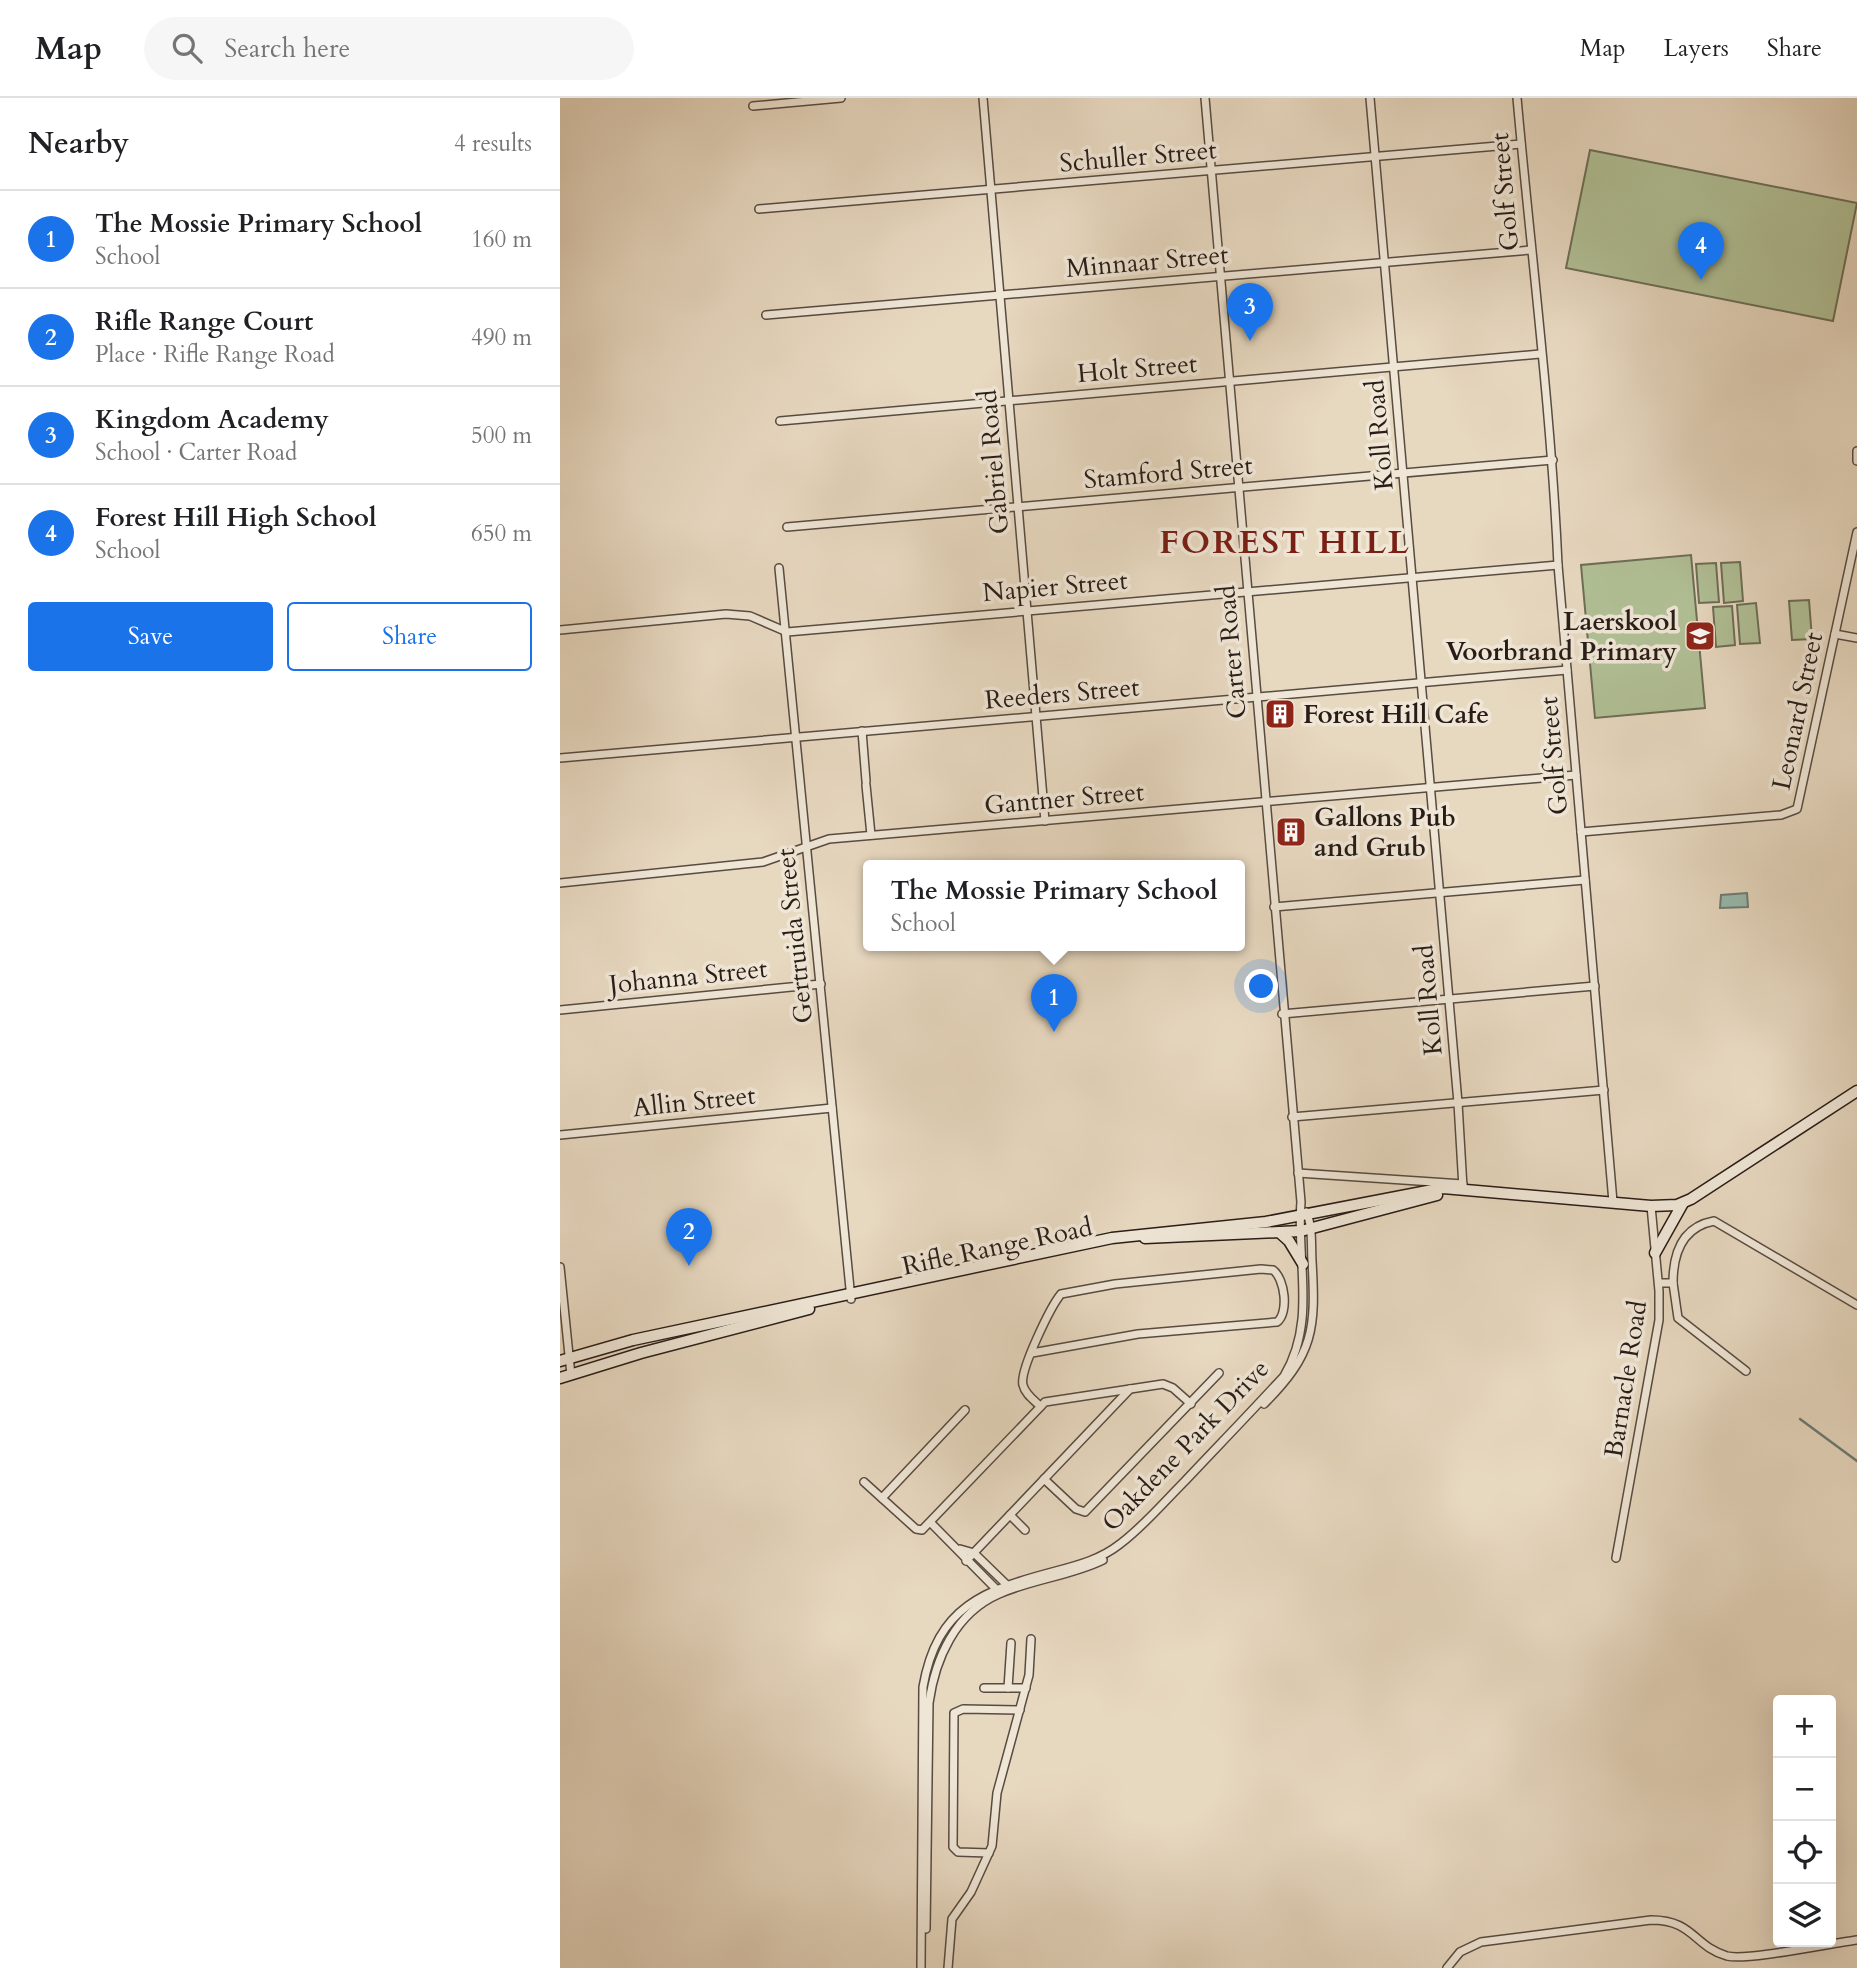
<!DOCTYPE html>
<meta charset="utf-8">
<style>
body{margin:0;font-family:Cardo,serif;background:#f6f6f6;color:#202124}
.controls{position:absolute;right:21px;bottom:21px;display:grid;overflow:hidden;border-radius:7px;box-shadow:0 7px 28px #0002}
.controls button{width:63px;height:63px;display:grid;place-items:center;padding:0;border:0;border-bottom:2px solid #e0e0e0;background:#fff;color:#202124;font:35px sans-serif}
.you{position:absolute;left:702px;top:889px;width:24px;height:24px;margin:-18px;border:5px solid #fff;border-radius:50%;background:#1a73e8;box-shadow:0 0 0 10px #1a73e833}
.badge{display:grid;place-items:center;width:46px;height:46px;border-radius:50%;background:#1a73e8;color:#fff;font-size:23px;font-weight:700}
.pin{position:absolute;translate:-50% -58px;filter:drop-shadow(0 2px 4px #0008)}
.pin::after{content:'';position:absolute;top:37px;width:24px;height:21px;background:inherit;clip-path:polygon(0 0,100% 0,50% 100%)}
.popup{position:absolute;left:303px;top:762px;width:382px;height:91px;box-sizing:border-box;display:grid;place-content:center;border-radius:7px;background:#fff;filter:drop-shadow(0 2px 5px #0005);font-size:23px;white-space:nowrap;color:#757577}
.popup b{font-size:26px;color:#202124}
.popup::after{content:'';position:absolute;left:50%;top:100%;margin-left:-14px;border:14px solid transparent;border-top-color:#fff}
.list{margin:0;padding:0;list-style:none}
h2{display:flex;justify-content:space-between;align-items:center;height:91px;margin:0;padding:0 28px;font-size:30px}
h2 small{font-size:23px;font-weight:400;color:#757577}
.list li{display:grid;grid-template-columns:46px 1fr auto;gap:21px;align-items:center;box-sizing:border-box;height:98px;padding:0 28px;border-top:2px solid #e0e0e0}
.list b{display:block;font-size:26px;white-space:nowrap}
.list p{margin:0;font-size:23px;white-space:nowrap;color:#757577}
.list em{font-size:23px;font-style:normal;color:#757577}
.actions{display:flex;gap:14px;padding:21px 28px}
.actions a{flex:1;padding:16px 0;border:2px solid #1a73e8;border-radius:7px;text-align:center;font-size:24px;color:#1a73e8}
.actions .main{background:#1a73e8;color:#fff}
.icon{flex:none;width:38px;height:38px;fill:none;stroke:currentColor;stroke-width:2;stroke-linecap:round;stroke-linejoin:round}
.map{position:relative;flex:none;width:1297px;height:1870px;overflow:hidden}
header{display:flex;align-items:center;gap:42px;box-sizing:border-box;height:98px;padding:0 35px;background:#fff;border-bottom:2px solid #e0e0e0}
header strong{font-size:33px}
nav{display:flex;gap:38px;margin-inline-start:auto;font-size:24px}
.search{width:490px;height:63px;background:#f6f6f6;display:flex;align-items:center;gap:18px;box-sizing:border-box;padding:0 24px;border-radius:38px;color:#757577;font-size:26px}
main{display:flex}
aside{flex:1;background:#fff}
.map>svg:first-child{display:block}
.green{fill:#b1c096;stroke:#6d6e56;stroke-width:2}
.water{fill:#97bab0;stroke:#6b7b73;stroke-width:2}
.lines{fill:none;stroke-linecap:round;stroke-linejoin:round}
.stream{stroke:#6b7b73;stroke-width:2.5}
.minor-casing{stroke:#584b41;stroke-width:10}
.secondary-casing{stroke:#291c17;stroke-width:13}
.minor{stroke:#efe6d6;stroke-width:7}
.secondary{stroke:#efe6d6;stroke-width:10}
.labels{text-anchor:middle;stroke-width:7;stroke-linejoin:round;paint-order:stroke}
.street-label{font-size:26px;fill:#291c17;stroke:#efe6d6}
.poi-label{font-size:26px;font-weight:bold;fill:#291c17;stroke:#efe6d6;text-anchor:start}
.district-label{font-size:33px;font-weight:bold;letter-spacing:2px;fill:#7a1f14;stroke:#efe6d6}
</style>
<header>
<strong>Map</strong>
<div class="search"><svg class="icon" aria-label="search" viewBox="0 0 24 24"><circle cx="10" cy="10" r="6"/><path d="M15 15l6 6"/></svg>Search here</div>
<nav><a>Map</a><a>Layers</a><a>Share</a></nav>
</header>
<main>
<aside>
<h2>Nearby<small>4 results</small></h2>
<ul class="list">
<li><span class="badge">1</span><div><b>The Mossie Primary School</b><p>School</p></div><em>160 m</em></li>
<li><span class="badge">2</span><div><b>Rifle Range Court</b><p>Place · Rifle Range Road</p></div><em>490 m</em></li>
<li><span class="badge">3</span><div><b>Kingdom Academy</b><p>School · Carter Road</p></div><em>500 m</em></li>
<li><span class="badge">4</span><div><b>Forest Hill High School</b><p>School</p></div><em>650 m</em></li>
</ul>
<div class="actions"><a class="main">Save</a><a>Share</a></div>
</aside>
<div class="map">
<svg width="1297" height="1870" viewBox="0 0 1297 1870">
<rect width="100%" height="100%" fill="#e7d8c0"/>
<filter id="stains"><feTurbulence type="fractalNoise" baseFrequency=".00286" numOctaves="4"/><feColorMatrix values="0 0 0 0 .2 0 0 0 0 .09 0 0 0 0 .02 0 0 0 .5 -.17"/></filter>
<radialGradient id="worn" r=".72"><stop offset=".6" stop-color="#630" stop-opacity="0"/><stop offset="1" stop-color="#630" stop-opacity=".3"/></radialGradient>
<g class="green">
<path d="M1030,52L1297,105L1273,223L1006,170Z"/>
<path d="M1131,457L1145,610L1035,620L1021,467Z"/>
<path d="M1180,464L1183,503L1164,505L1161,465Z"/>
<path d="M1156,465L1159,504L1139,505L1136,466Z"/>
<path d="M1249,502L1252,541L1232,542L1229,503Z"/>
<path d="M1196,505L1200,545L1180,546L1177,507Z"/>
<path d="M1172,508L1175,547L1156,549L1153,509Z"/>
</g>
<path class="water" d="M1187,795L1188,809L1160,810L1161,797Z"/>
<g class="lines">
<path class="stream" d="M1240,1321L1297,1363"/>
<g class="minor-casing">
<g id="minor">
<path d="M423,0L485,723"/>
<path d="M810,0L898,1005L903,1090"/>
<path d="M957,0C971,156 991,311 998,467L1053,1104"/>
<path d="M193,8L281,0"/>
<path d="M199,111L961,46"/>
<path d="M206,217L971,152"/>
<path d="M220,323L980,256"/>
<path d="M1297,353V363"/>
<path d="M227,429L993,362"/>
<path d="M219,470L291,1201"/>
<path d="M0,532L166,516L190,518L227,534L998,467"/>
<path d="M1275,536L1297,540"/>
<path d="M302,633L306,683"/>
<path d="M0,660L1007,572"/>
<path d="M306,687L311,737"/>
<path d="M1021,734L1221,717L1237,711L1297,434"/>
<path d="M0,785L203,764L269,741L1016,677"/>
<path d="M714,809L1025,782"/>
<path d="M0,912L261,886"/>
<path d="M722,916L1035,888"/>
<path d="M732,1019L1044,992"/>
<path d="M0,1037L272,1010"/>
<path d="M738,1075L903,1086"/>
<path d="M0,1169L11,1277"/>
<path d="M1099,1185H1113C1113,1156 1122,1129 1154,1123L1297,1207"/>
<path d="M1113,1185L1118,1220L1186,1273"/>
<path d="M472,1255L578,1236L717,1224C729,1215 725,1181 713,1172L701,1171L555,1186L501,1196C491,1208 459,1273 463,1287C465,1296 474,1302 480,1308"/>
<path d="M704,1306C754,1256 756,1231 752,1163C751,1147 753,1128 746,1114"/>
<path d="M484,1381L516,1411L525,1414L659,1275"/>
<path d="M304,1384L356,1431L362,1432L485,1304L603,1286L613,1290L631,1306"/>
<path d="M322,1400L405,1312"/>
<path d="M450,1417L465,1432"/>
<path d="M372,1426L437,1492"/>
<path d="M400,1451L414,1455L448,1488"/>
<path d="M1056,1460L1099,1222V1193L1091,1108"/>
<path d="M406,1463L570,1291"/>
<path d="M424,1590H466"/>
<path d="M448,1590L451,1545"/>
<path d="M429,1755L398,1754L393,1749L394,1615L403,1611L460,1612"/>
<path d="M366,1831L369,1605C375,1561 395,1515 439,1496C473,1481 510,1478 543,1462"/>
<path d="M361,1870L363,1589C377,1508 424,1492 496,1473C519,1467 541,1461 560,1446C584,1428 604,1404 625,1383C658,1348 692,1313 724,1278C757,1223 736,1163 741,1104L645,0"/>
<path d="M388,1870L392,1821L411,1794L432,1748L437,1695L469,1577L471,1541"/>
<path d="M887,1870L900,1854L921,1844L1091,1822C1134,1822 1133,1848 1167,1858C1187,1863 1272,1845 1297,1842"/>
</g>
</g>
<g class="secondary-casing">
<g id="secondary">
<path d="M719,1134L729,1143L743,1166"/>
<path d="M585,1140L741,1133L877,1097"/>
<path d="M1095,1155L1123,1105"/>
<path d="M0,1263L73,1242L552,1140L706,1124L883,1090L1091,1108L1117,1107L1131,1101L1297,993"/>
<path d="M0,1280L81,1255L249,1211"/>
</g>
</g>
<use href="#minor" class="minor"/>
<use href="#secondary" class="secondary"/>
</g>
<defs>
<g id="school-square" transform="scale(1.575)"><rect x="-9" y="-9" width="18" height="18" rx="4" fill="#8f2418" stroke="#efe6d6"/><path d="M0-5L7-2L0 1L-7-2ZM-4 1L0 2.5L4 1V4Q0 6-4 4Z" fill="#fff"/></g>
<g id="building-square" transform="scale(1.575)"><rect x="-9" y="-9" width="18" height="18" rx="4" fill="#8f2418" stroke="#efe6d6"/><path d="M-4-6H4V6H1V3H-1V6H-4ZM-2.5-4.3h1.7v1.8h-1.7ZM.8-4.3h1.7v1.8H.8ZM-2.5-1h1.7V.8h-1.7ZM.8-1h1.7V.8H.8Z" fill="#fff"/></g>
</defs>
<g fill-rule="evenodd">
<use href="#school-square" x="1140" y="538"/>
<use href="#building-square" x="720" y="616"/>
<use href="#building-square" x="731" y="734"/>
</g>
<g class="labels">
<g class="street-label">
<text transform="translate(578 58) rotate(-5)" y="9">Schuller Street</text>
<text transform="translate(944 94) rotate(-95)" y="9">Golf Street</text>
<text transform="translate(587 163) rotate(-5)" y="9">Minnaar Street</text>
<text transform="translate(577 270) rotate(-5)" y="9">Holt Street</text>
<text transform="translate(819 337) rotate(-95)" y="9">Koll Road</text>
<text transform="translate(433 364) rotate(-95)" y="9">Gabriel Road</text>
<text transform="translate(608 374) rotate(-5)" y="9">Stamford Street</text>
<text transform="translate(495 488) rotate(-5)" y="9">Napier Street</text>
<text transform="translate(671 554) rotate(-95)" y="9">Carter Road</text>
<text transform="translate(502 595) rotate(-5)" y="9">Reeders Street</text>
<text transform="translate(1237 613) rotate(-78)" y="9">Leonard Street</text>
<text transform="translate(993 658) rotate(-95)" y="9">Golf Street</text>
<text transform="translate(504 700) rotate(-5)" y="9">Gantner Street</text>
<text transform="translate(234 838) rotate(-96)" y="9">Gertruida Street</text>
<text transform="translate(128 878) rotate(-6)" y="9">Johanna Street</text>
<text transform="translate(868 902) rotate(-95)" y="9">Koll Road</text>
<text transform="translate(134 1003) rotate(-6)" y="9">Allin Street</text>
<text transform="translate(437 1148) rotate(-12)" y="9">Rifle Range Road</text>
<text transform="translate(1065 1281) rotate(-81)" y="9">Barnacle Road</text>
<text transform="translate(625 1347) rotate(-46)" y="9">Oakdene Park Drive</text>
</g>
<g class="poi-label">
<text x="1117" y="532" text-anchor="end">Laerskool<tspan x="1117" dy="30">Voorbrand Primary</tspan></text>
<text x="743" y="625">Forest Hill Cafe</text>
<text x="754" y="728">Gallons Pub<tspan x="754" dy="30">and Grub</tspan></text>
</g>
<g class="district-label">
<text x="725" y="455">FOREST HILL</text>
</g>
</g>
<rect width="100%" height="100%" filter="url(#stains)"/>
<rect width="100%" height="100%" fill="url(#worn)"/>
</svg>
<div class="controls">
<button>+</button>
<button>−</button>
<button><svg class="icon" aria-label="locate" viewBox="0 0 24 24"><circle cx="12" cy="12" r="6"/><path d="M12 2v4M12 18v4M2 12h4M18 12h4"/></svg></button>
<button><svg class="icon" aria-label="layers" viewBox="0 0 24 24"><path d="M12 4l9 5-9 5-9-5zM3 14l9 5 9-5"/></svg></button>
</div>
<div class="you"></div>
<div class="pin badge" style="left:494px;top:934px">1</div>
<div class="popup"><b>The Mossie Primary School</b>School</div>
<div class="pin badge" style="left:129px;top:1168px">2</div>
<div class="pin badge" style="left:690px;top:243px">3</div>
<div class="pin badge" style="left:1141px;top:182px">4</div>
</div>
</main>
